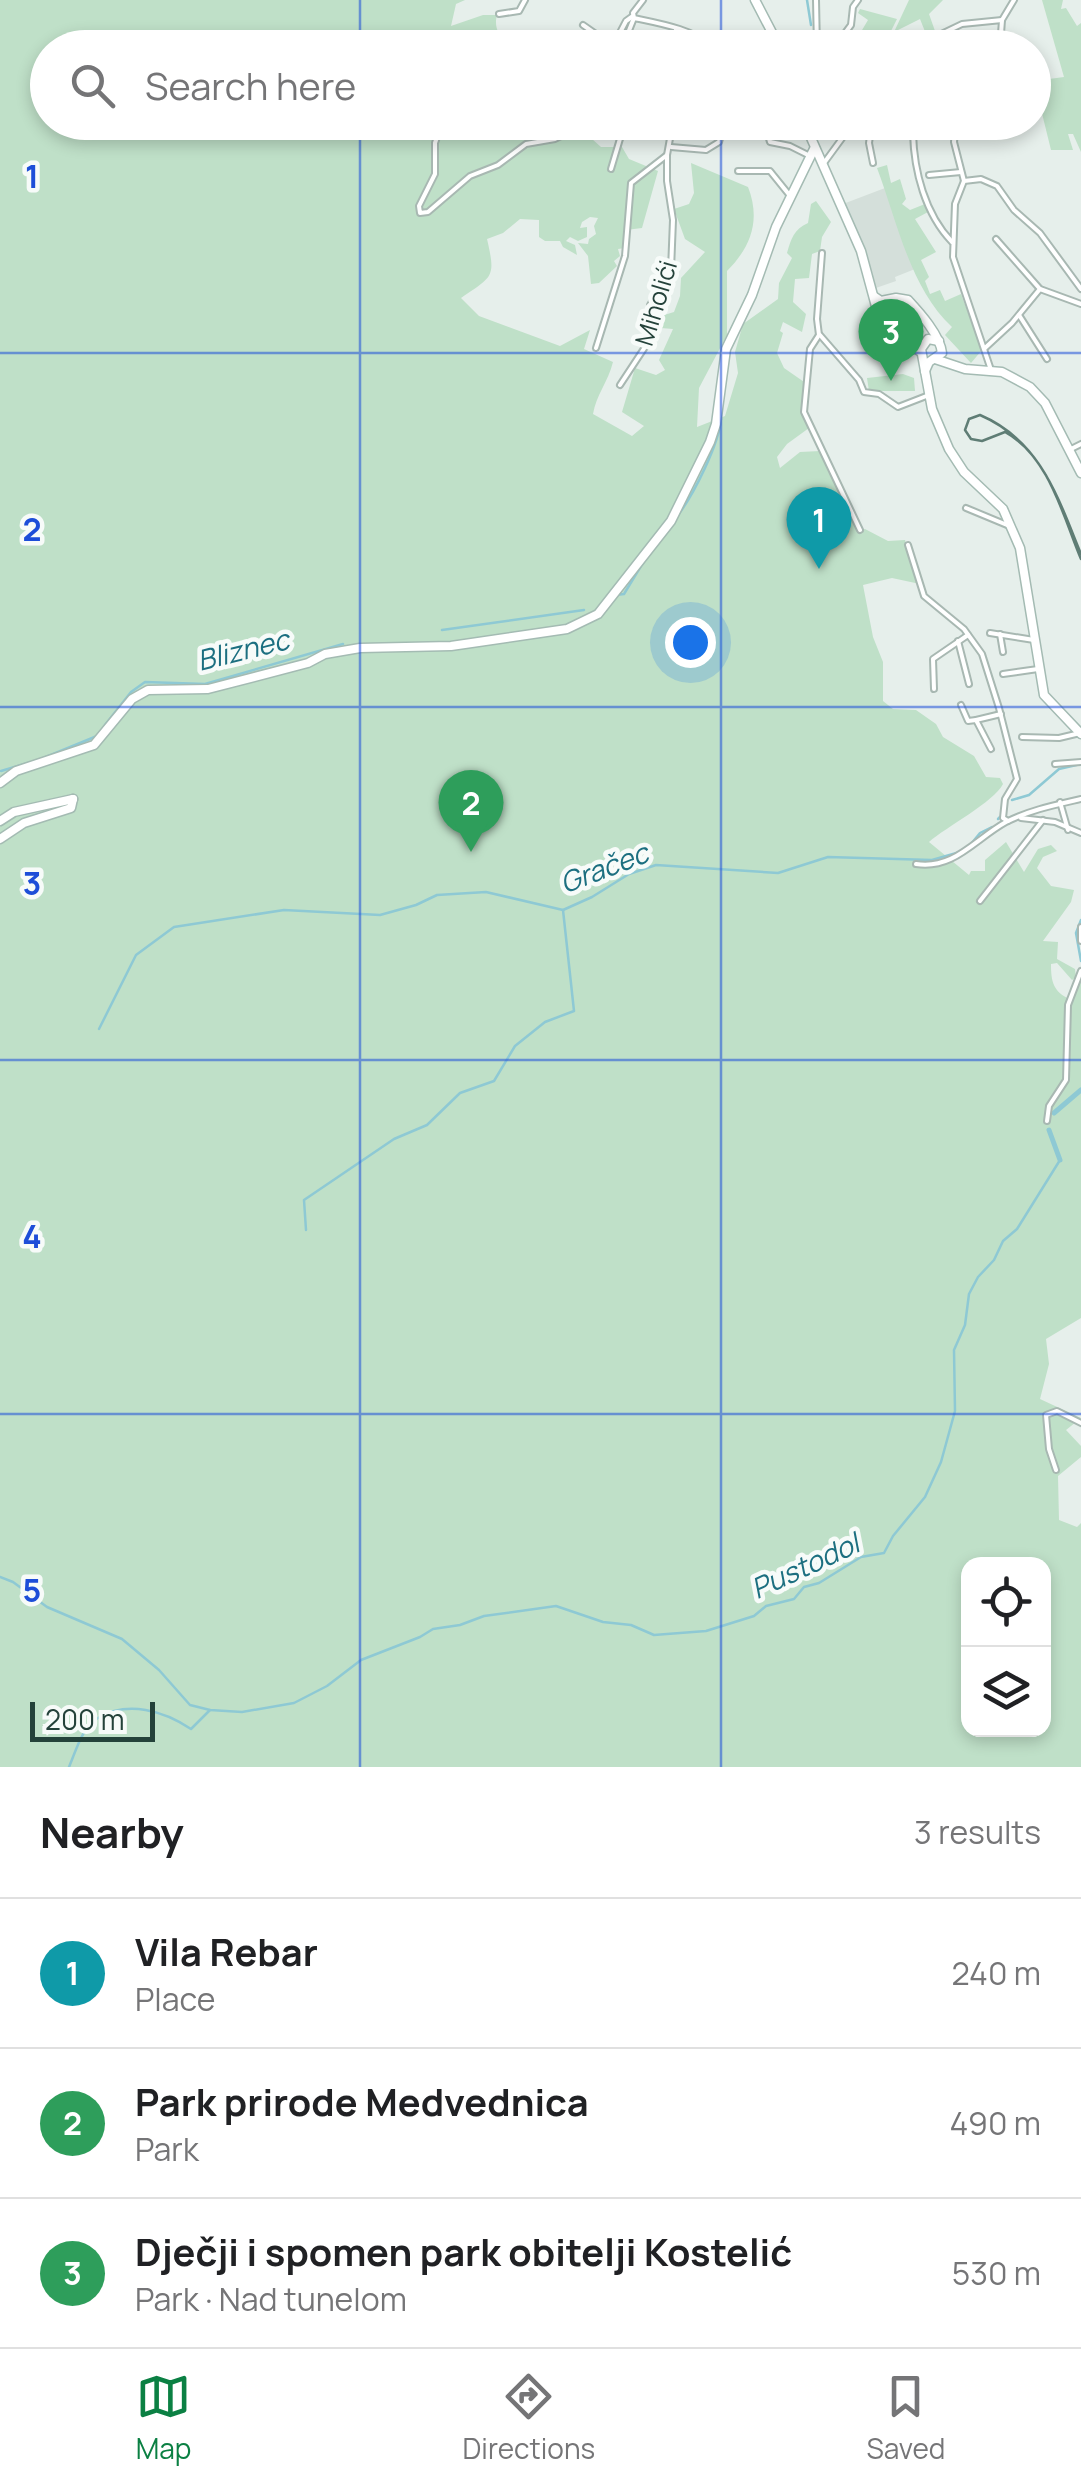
<!DOCTYPE html>
<meta charset="utf-8">
<style>
body{margin:0;font-family:Manrope,sans-serif;background:#f6f6f6;color:#202124}
.controls{position:absolute;right:30px;bottom:30px;display:grid;overflow:hidden;border-radius:20px;box-shadow:0 5px 15px #0003}
.controls button{width:90px;height:90px;display:grid;place-items:center;padding:0;border:0;border-bottom:2px solid #e0e0e0;background:#fff;color:#202124;font:50px sans-serif}
.scale{position:absolute;left:30px;bottom:25px;width:125px;box-sizing:border-box;padding-left:10px;border:5px solid #24423a;border-top:0;font-size:28px;line-height:35px;white-space:nowrap;color:#24423a;-webkit-text-stroke:8px #f7fbf9;paint-order:stroke}
.you{position:absolute;left:690px;top:642px;width:35px;height:35px;margin:-25px;border:8px solid #fff;border-radius:50%;background:#1a73e8;box-shadow:0 0 0 15px #1a73e833}
.badge{display:grid;place-items:center;width:65px;height:65px;border-radius:50%;background:#0b8043;color:#fff;font-size:32px;font-weight:700}
.pin{position:absolute;translate:-50% -82px;filter:drop-shadow(0 2px 5px #0008)}
.pin::after{content:'';position:absolute;top:52px;width:35px;height:30px;background:inherit;clip-path:polygon(0 0,100% 0,50% 100%)}
.list{margin:0;padding:0;list-style:none}
h2{display:flex;justify-content:space-between;align-items:center;height:130px;margin:0;padding:0 40px;font-size:42px}
h2 small{font-size:32px;font-weight:400;color:#757577}
.list li{display:grid;grid-template-columns:65px 1fr auto;gap:30px;align-items:center;box-sizing:border-box;height:150px;padding:0 40px;border-top:2px solid #e0e0e0}
.list b{display:block;font-size:38px;white-space:nowrap}
.list p{margin:0;font-size:32px;white-space:nowrap;color:#757577}
.list em{font-size:32px;font-style:normal;color:#757577}
.icon{flex:none;width:55px;height:55px;fill:none;stroke:currentColor;stroke-width:2;stroke-linecap:round;stroke-linejoin:round}
.map{position:relative;flex:none;width:1081px;height:1767px;overflow:hidden}
.search{position:absolute;background:#fff;box-shadow:0 5px 15px #0003;left:30px;right:30px;top:30px;height:110px;display:flex;align-items:center;gap:25px;box-sizing:border-box;padding:0 35px;border-radius:55px;color:#757577;font-size:38px}
.sheet{height:580px;background:#fff}
nav{display:flex;justify-content:space-around;align-items:center;box-sizing:border-box;height:140px;border-top:2px solid #e0e0e0;background:#fff;font-size:28px;color:#757577}
nav a{display:grid;justify-items:center;gap:5px}
nav .on{color:#0b8043}
.map>svg:first-child{display:block}
.built{fill:#d4dfda}
.green{fill:#bfe0c8;fill-rule:evenodd}
.lines{fill:none;stroke-linecap:round;stroke-linejoin:round}
.stream{stroke:#8ec9d4;stroke-width:2.5}
.canal{stroke:#8ec9d4;stroke-width:5}
.street-casing{stroke:#a8b8b2;stroke-width:8}
.secondary-casing{stroke:#a4bbb3;stroke-width:11}
.street{stroke:#fff;stroke-width:4}
.secondary{stroke:#fff;stroke-width:8}
.tram{stroke:#5f7d75;stroke-width:2.5}
.grid{fill:none;stroke:#1d4ed8;stroke-width:2.5;stroke-opacity:0.55}
.labels{text-anchor:middle;stroke-width:9;stroke-linejoin:round;paint-order:stroke}
.street-label{font-size:25px;fill:#24423a;stroke:#f7fbf9}
.water-label{font-size:28px;font-style:italic;fill:#1c6f80;stroke:#f7fbf9}
.grid-label{font-size:32px;text-anchor:middle;font-weight:bold;fill:#1d4ed8;stroke:#f7fbf9;stroke-width:9;stroke-linejoin:round;paint-order:stroke}
</style>
<div class="map">
<svg width="1081" height="1767" viewBox="0 0 1081 1767">
<rect width="100%" height="100%" fill="#e6efeb"/>
<path class="built" d="M885,188L915,269L895,277L896,281L873,289L843,204Z"/>
<g class="green">
<path d="M0,0H465L456,4L451,26L483,15H497C493,30 502,34 501,46L494,44L492,48H48V122L621,123L619,135L607,130L593,132L592,139L601,147H622L629,159L658,171L642,228L626,230L625,248L618,249L620,256L614,261L617,266L599,283L591,284L588,256L578,243L588,244L589,239L596,234L594,226L598,218L590,217L582,222L580,228L587,227V237L578,241L570,237L566,241L575,245L577,255L563,247L560,241H545L539,237V220L520,219L503,233L487,239C496,278 493,276 461,298L479,316L560,346L590,330L584,349L613,362C608,382 596,395 593,414L632,436L644,426L622,412L635,368L656,375L665,370L659,360L673,329L661,328L655,321V306L661,316L674,312L680,296L681,278L705,252L685,239L674,209L689,204L694,193L691,163L748,187C761,220 751,247 727,271V335L699,388L697,427L725,416L738,373L735,352L743,324L778,299L779,283L792,258L787,253C791,239 794,229 808,223L811,204L816,201L831,222L822,237L820,251L812,254L809,278L795,279L793,302L806,314L802,332L783,322L780,331L783,333L777,353L784,368L807,384C803,401 801,412 809,428L787,444L777,457L780,468L800,452L820,451L858,531L865,529L888,541L905,540L920,584L892,578L863,585L873,637L883,662V701L893,709L916,710L936,724L943,737L974,756L986,777L1000,778L1003,784C994,802 946,827 929,842L969,875L971,871H985V860L1006,842L1024,872L1038,849L1051,845L1057,851L1043,857L1037,868L1051,886L1074,890L1071,902L1043,941L1058,942L1057,959L1075,969L1076,977L1072,980L1057,963L1051,964C1051,981 1053,992 1070,999L1081,973V1318L1046,1339L1049,1364L1040,1399L1081,1418L1066,1430L1081,1446V1457L1058,1476L1059,1520L1077,1527L1081,1523V1767H0ZM968,1564H1044V1730H968Z"/>
<path d="M909,0H943L929,14L935,31L926,34L920,19L894,32Z"/>
<path d="M1042,0H1063L1061,9L1066,8L1077,26L1081,23V152L1073,134H1068L1073,150H1051L1034,81L1064,77Z"/>
<path d="M860,9L897,19L883,47H852L868,20L858,13Z"/>
<path d="M887,165L891,183L900,179L906,199L902,204L910,210L925,204L928,212L915,219L936,252L921,260L929,277L925,281L930,294L940,290L945,301L961,294L982,350L971,363L945,335L952,327C910,288 897,221 877,168Z"/>
<path d="M903,374L914,378L915,391H869L867,378Z"/>
</g>
<g class="lines">
<g class="stream">
<path d="M807,0L811,25"/>
<path d="M678,515C694,494 719,444 721,419"/>
<path d="M616,595L624,594L644,561"/>
<path d="M442,630L584,610"/>
<path d="M105,725L131,692L145,682L205,684L343,644"/>
<path d="M41,759L97,736"/>
<path d="M1,771L28,763"/>
<path d="M1012,800L1029,795L1059,769L1081,764"/>
<path d="M998,819L1000,817"/>
<path d="M971,844L980,833L992,827"/>
<path d="M1081,920L1076,933L1081,961"/>
<path d="M99,1029L136,955L174,927L284,910L380,915L416,905L437,895L486,892L563,910L592,897L629,874L656,865L778,873L828,857L932,860L960,852"/>
<path d="M306,1230L304,1200L394,1139L427,1125L460,1093L494,1081L515,1046L545,1022L574,1011L563,910"/>
<path d="M0,1577L13,1582L47,1607L122,1639L159,1670L190,1705L210,1710L242,1712L294,1703L327,1686L361,1660L420,1637L433,1629L460,1625L484,1616L556,1606L603,1622L631,1625L654,1635L706,1631L754,1616L766,1606L794,1599L804,1587L819,1583L861,1557L884,1553L893,1536L925,1497L941,1462L955,1411L954,1350L965,1325L969,1294L978,1277L994,1260L1003,1241L1017,1229L1060,1160"/>
<path d="M69,1767C76,1751 82,1727 98,1718C128,1700 164,1711 191,1729L210,1710"/>
</g>
<g class="canal">
<path d="M1054,1113L1081,1090"/>
<path d="M1049,1130L1060,1160"/>
</g>
<g class="street-casing">
<g id="street">
<path d="M643,0L633,13L634,18C663,24 692,29 716,48"/>
<path d="M816,0L817,48"/>
<path d="M499,14L519,11L525,0"/>
<path d="M583,25L613,46L626,21L633,16"/>
<path d="M676,29V48"/>
<path d="M622,48L634,18"/>
<path d="M834,48L851,25L853,7L858,0"/>
<path d="M912,48L962,24L1002,20"/>
<path d="M1000,48L1002,20L1014,0"/>
<path d="M442,122L435,143V174L419,206L420,213L428,212L470,176L498,165L526,144L555,139L572,131L577,122"/>
<path d="M764,122L770,142L790,146L808,155"/>
<path d="M872,122L869,143L873,163"/>
<path d="M956,122L954,142L964,181"/>
<path d="M913,133C914,171 925,214 952,242"/>
<path d="M671,147L706,150L719,142L725,122"/>
<path d="M824,163L854,122"/>
<path d="M611,169L625,122"/>
<path d="M738,171H770L791,197"/>
<path d="M929,175L961,172"/>
<path d="M996,239L1040,289L1081,304"/>
<path d="M1019,315L1047,359"/>
<path d="M819,335L810,349L804,412L860,530"/>
<path d="M819,335L817,319L822,253"/>
<path d="M820,335L859,380L864,392L879,394L898,407L929,395"/>
<path d="M596,348L625,256L631,183L667,155L673,122"/>
<path d="M985,348L1012,323L1040,289"/>
<path d="M991,370L953,257L955,204L964,181L981,179L997,186L1014,210L1040,233L1081,289"/>
<path d="M620,385L649,341L650,305L671,270L673,220L667,181V155"/>
<path d="M1069,450L1081,444"/>
<path d="M966,508L1007,525"/>
<path d="M908,545L924,596L964,629L982,654L999,708L1017,779L1005,799L1003,818L1008,821"/>
<path d="M990,633L1034,640"/>
<path d="M1000,634L1003,652"/>
<path d="M958,641L969,684"/>
<path d="M1003,674L1038,669"/>
<path d="M934,689L933,659L968,635"/>
<path d="M961,705L968,721L976,720"/>
<path d="M1022,737L1059,738L1080,733"/>
<path d="M991,749L976,720L1001,714"/>
<path d="M1055,764L1081,762"/>
<path d="M1060,802L1068,830"/>
<path d="M1021,818L1055,822L1081,833"/>
<path d="M916,864C954,870 975,839 1006,822C1030,810 1055,805 1081,799"/>
<path d="M980,901L1043,820"/>
<path d="M1081,927V941"/>
<path d="M1047,1121L1049,1106L1066,1080L1068,1005L1081,971"/>
<path d="M1056,1470L1049,1449L1046,1415L1057,1411L1081,1423"/>
</g>
</g>
<g class="secondary-casing">
<g id="secondary">
<path d="M755,0L780,48"/>
<path d="M804,122L861,251L877,310L896,338L921,352"/>
<path d="M875,297L881,301L896,298L908,300C920,313 940,335 942,353L929,362L925,371"/>
<path d="M939,341L928,339L921,349L932,409L949,449L964,472L1003,509L1020,548L1044,695L1081,734"/>
<path d="M935,359L965,369L1002,372L1030,387L1045,403L1081,473"/>
<path d="M0,783L16,771L94,745L132,699L148,690L208,689L308,663L325,654L360,648L451,646L567,629L598,614L671,521L710,442L716,424L726,349L752,295L776,227L814,149"/>
<path d="M0,821L14,812L73,799"/>
<path d="M0,839L24,823L71,808L73,799"/>
</g>
</g>
<use href="#street" class="street"/>
<use href="#secondary" class="secondary"/>
<path class="tram" d="M1081,554C1058,498 1041,441 980,415L969,419L965,430L971,439L982,441L1005,432C1049,456 1063,516 1081,559"/>
</g>
<path class="grid" d="M360,0V48M721,0V48M360,122V1767M721,122V1767M0,353H1081M0,707H1081M0,1060H1081M0,1414H1081"/>
<g class="labels">
<g class="street-label">
<text transform="translate(656 303) rotate(-73)" y="9">Miholići</text>
</g>
<g class="water-label">
<text transform="translate(243 650) rotate(-14)" y="10">Bliznec</text>
<text transform="translate(604 868) rotate(-21)" y="10">Gračec</text>
<text transform="translate(805 1566) rotate(-25)" y="10">Pustodol</text>
</g>
</g>
<g class="grid-label">
<text x="32" y="188">1</text>
<text x="32" y="541">2</text>
<text x="32" y="895">3</text>
<text x="32" y="1248">4</text>
<text x="32" y="1602">5</text>
</g>
</svg>
<div class="controls">
<button><svg class="icon" aria-label="locate" viewBox="0 0 24 24"><circle cx="12" cy="12" r="6"/><path d="M12 2v4M12 18v4M2 12h4M18 12h4"/></svg></button>
<button><svg class="icon" aria-label="layers" viewBox="0 0 24 24"><path d="M12 4l9 5-9 5-9-5zM3 14l9 5 9-5"/></svg></button>
</div>
<div class="scale">200 m</div>
<div class="you"></div>
<div class="pin badge" style="left:819px;top:569px;background:#0f9aa8">1</div>
<div class="pin badge" style="left:471px;top:852px;background:#2e9e5b">2</div>
<div class="pin badge" style="left:891px;top:381px;background:#2e9e5b">3</div>
<div class="search"><svg class="icon" aria-label="search" viewBox="0 0 24 24"><circle cx="10" cy="10" r="6"/><path d="M15 15l6 6"/></svg>Search here</div>
</div>
<section class="sheet">
<h2>Nearby<small>3 results</small></h2>
<ul class="list">
<li><span class="badge" style="background:#0f9aa8">1</span><div><b>Vila Rebar</b><p>Place</p></div><em>240 m</em></li>
<li><span class="badge" style="background:#2e9e5b">2</span><div><b>Park prirode Medvednica</b><p>Park</p></div><em>490 m</em></li>
<li><span class="badge" style="background:#2e9e5b">3</span><div><b>Dječji i spomen park obitelji Kostelić</b><p>Park · Nad tunelom</p></div><em>530 m</em></li>
</ul>
</section>
<nav>
<a class="on"><svg class="icon" aria-label="map" viewBox="0 0 24 24"><path d="M3 6l6-2 6 2 6-2v14l-6 2-6-2-6 2zM9 4v14M15 6v14"/></svg>Map</a>
<a><svg class="icon" aria-label="directions" viewBox="0 0 24 24"><path d="M12 3l9 9-9 9-9-9zM9 14v-3h6M13 9l2 2-2 2"/></svg>Directions</a>
<a><svg class="icon" aria-label="saved" viewBox="0 0 24 24"><path d="M7 4h10v16l-5-4-5 4z"/></svg>Saved</a>
</nav>
